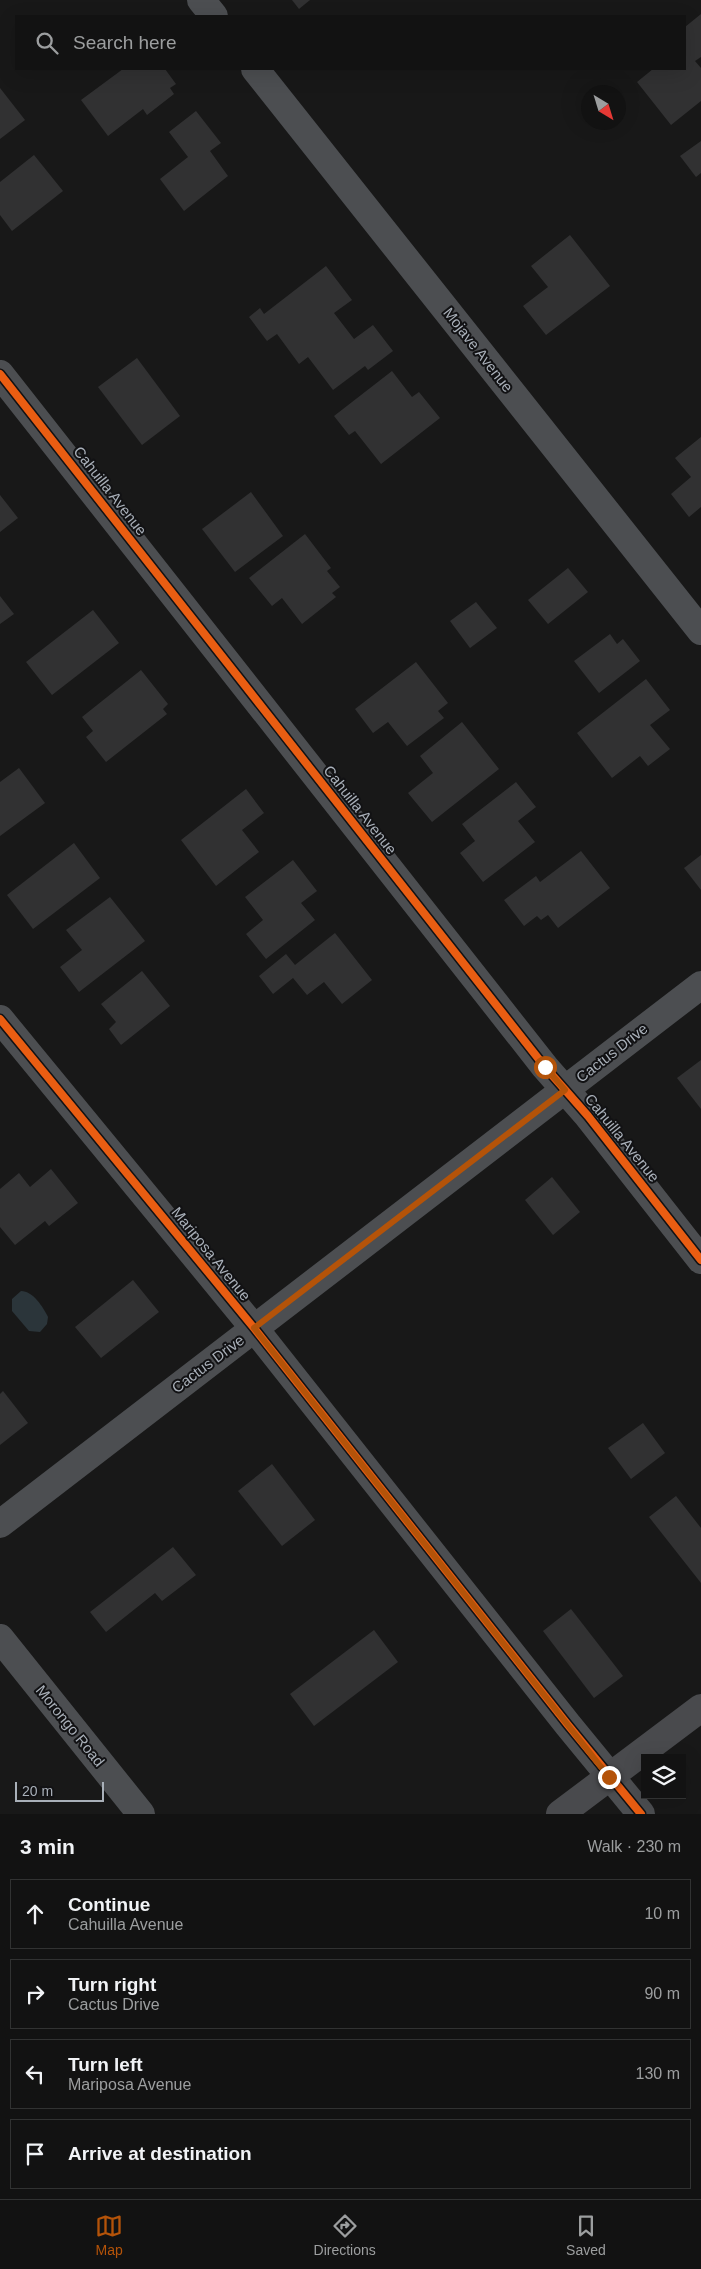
<!DOCTYPE html>
<meta charset="utf-8">
<style>
body{margin:0;font-family:Arial,sans-serif;background:#1b1b1b;color:#f1f3f6}
.controls{position:absolute;right:15px;bottom:15px;display:grid;overflow:hidden;border-radius:0px;box-shadow:0 5px 20px #0002}
.controls button{width:45px;height:45px;display:grid;place-items:center;padding:0;border:0;border-bottom:1px solid #313232;background:#121212;color:#f1f3f6;font:25px sans-serif}
.compass{position:absolute;left:581px;top:85px;width:45px;height:45px;border-radius:50%;background:#121212;box-shadow:0 5px 20px #0002;rotate:142deg}
.scale{position:absolute;left:15px;bottom:12px;width:89px;box-sizing:border-box;padding-left:5px;border:2px solid #a9b0b9;border-top:0;font-size:14px;line-height:18px;white-space:nowrap;color:#a9b0b9;-webkit-text-stroke:4px #121214;paint-order:stroke}
.stop{position:absolute;width:15px;height:15px;margin:-11px;border:4px solid #b45309;border-radius:50%;background:#fff}
.stop.end{background:#b45309;border-color:#fff;box-shadow:0 1px 5px #0008}
.list{margin:0;padding:0;list-style:none}
h2{display:flex;justify-content:space-between;align-items:center;height:65px;margin:0;padding:0 20px;font-size:21px}
h2 small{font-size:16px;font-weight:400;color:#9c9e9f}
.list li{display:grid;grid-template-columns:32px 1fr auto;gap:15px;align-items:center;box-sizing:border-box;height:70px;margin:0 10px 10px;padding:0 10px;border:1px solid #313232;border-radius:0px}
.list b{display:block;font-size:19px;white-space:nowrap}
.list p{margin:0;font-size:16px;white-space:nowrap;color:#9c9e9f}
.list em{font-size:16px;font-style:normal;color:#9c9e9f}
.icon{flex:none;width:28px;height:28px;fill:none;stroke:currentColor;stroke-width:2;stroke-linecap:round;stroke-linejoin:round}
.map{position:relative;flex:none;width:701px;height:1814px;overflow:hidden}
.search{position:absolute;background:#121212;box-shadow:0 5px 20px #0002;left:15px;right:15px;top:15px;height:55px;display:flex;align-items:center;gap:12px;box-sizing:border-box;padding:0 18px;border-radius:0px;color:#9c9e9f;font-size:19px}
.sheet{height:385px;background:#121212}
nav{display:flex;justify-content:space-around;align-items:center;box-sizing:border-box;height:70px;border-top:1px solid #313232;background:#121212;font-size:14px;color:#9c9e9f}
nav a{display:grid;justify-items:center;gap:2px}
nav .on{color:#b45309}
.map>svg:first-child{display:block}
.water{fill:#2b353a}
.building{fill:#313132}
.lines{fill:none;stroke-linecap:round;stroke-linejoin:round}
.minor{stroke:#4c4e51;stroke-width:28}
.major{stroke:#494a4d;stroke-width:28}
.cycleway-casing{stroke:#121214;stroke-width:11}
.cycleway{stroke:#e95d12;stroke-width:8}
.route{stroke:#b45309;stroke-width:6}
.labels{text-anchor:middle;stroke-width:4;stroke-linejoin:round;paint-order:stroke}
.street-label{font-size:15px;fill:#a9b0b9;stroke:#121214}
</style>
<div class="map">
<svg width="701" height="1814" viewBox="0 0 701 1814">
<rect width="100%" height="100%" fill="#181818"/>
<path class="water" d="M21,1291C33,1291 43,1307 48,1317L47,1324L40,1332L29,1331L12,1311V1299Z"/>
<g class="building">
<path d="M292,0H310L299,9Z"/>
<path d="M701,14V57L695,61L701,68V101L671,125L637,82L653,69H685V27Z"/>
<path d="M123,69H165L176,84L170,88L174,94L147,115L143,109L108,136L81,100Z"/>
<path d="M0,88L25,120L0,139Z"/>
<path d="M196,111L221,143L210,151L228,176L184,211L160,179L188,157L169,132Z"/>
<path d="M701,141V173L696,177L680,156Z"/>
<path d="M34,155L63,191L12,231L0,215V182Z"/>
<path d="M570,235L610,286L546,335L523,306L548,287L531,266Z"/>
<path d="M326,266L352,300L334,313L354,339L373,325L393,351L368,370L365,366L333,390L308,357L299,364L277,334L267,341L249,317L260,308L264,314Z"/>
<path d="M137,358L180,416L142,445L98,387Z"/>
<path d="M392,371L412,397L419,392L440,418L381,464L355,431L349,435L334,416Z"/>
<path d="M701,437V507L689,517L671,494L691,477L675,458Z"/>
<path d="M251,492L283,536L235,572L202,529Z"/>
<path d="M0,495L18,518L0,532Z"/>
<path d="M305,534L331,568L327,571L340,587L332,593L336,597L302,624L282,598L272,606L249,578Z"/>
<path d="M568,568L588,592L548,624L528,600Z"/>
<path d="M0,596L14,614L0,624Z"/>
<path d="M476,602L497,628L470,648L450,621Z"/>
<path d="M93,610L119,643L52,695L26,662Z"/>
<path d="M610,634L617,644L623,639L640,661L599,693L574,661Z"/>
<path d="M416,662L448,703L438,711L444,718L407,746L388,722L373,733L355,709Z"/>
<path d="M141,670L168,704L163,709L167,714L106,762L86,737L93,731L82,717Z"/>
<path d="M646,679L670,710L650,725L670,749L648,766L640,756L612,778L577,733Z"/>
<path d="M462,722L499,769L432,822L408,793L433,773L420,756Z"/>
<path d="M19,768L45,803L0,836V782Z"/>
<path d="M516,782L536,807L518,821L535,842L483,882L460,853L475,841L462,824Z"/>
<path d="M246,789L264,813L242,830L259,852L216,886L181,840Z"/>
<path d="M74,843L100,878L33,929L7,895Z"/>
<path d="M581,851L610,888L558,928L548,915L541,920L537,916L524,926L504,900L536,876L540,882Z"/>
<path d="M701,855V890L684,868Z"/>
<path d="M293,860L317,891L301,903L315,920L266,959L246,934L263,920L245,897Z"/>
<path d="M110,897L145,941L79,992L60,967L82,950L66,930Z"/>
<path d="M335,933L372,980L342,1004L324,982L307,995L293,978L273,994L259,976L286,954L295,965Z"/>
<path d="M142,971L170,1006L121,1045L109,1029L116,1022L101,1004Z"/>
<path d="M701,1060V1109L677,1078Z"/>
<path d="M51,1169L78,1203L49,1226L45,1221L15,1245L0,1227V1189L19,1173L30,1187Z"/>
<path d="M552,1177L580,1212L553,1235L525,1200Z"/>
<path d="M133,1280L159,1312L101,1358L75,1327Z"/>
<path d="M3,1391L28,1423L0,1445V1394Z"/>
<path d="M643,1423L665,1453L631,1479L608,1448Z"/>
<path d="M272,1464L315,1520L282,1546L238,1491Z"/>
<path d="M676,1496L701,1528V1583L649,1517Z"/>
<path d="M173,1547L196,1575L162,1601L155,1593L106,1632L90,1612Z"/>
<path d="M571,1609L623,1676L594,1698L543,1631Z"/>
<path d="M374,1630L398,1662L314,1726L290,1694Z"/>
</g>
<g class="lines">
<g class="minor">
<path d="M201,0L214,16"/>
<path d="M255,69L701,631"/>
<path d="M0,374L545,1067L588,1116L701,1260"/>
<path d="M0,1019L254,1328L568,1725L641,1814"/>
<path d="M0,1524L701,985"/>
<path d="M0,1638L141,1814"/>
</g>
<path class="major" d="M560,1814L701,1708"/>
<g class="cycleway-casing">
<g id="cycleway">
<path d="M0,374L545,1067L588,1116L701,1260"/>
<path d="M0,1019L254,1328L568,1725L641,1814"/>
</g>
</g>
<use href="#cycleway" class="cycleway"/>
</g>
<g class="lines">
<path class="route" d="M545,1067L565,1090L254,1328L609,1777"/>
</g>
<g class="labels">
<g class="street-label">
<text transform="translate(478 350) rotate(52)" y="5">Mojave Avenue</text>
<text transform="translate(110 491) rotate(52)" y="5">Cahuilla Avenue</text>
<text transform="translate(360 810) rotate(52)" y="5">Cahuilla Avenue</text>
<text transform="translate(612 1053) rotate(-38)" y="5">Cactus Drive</text>
<text transform="translate(622 1138) rotate(51)" y="5">Cahuilla Avenue</text>
<text transform="translate(211 1254) rotate(51)" y="5">Mariposa Avenue</text>
<text transform="translate(208 1364) rotate(-37)" y="5">Cactus Drive</text>
<text transform="translate(70 1726) rotate(51)" y="5">Morongo Road</text>
</g>
</g>
</svg>
<div class="controls">
<button><svg class="icon" aria-label="layers" viewBox="0 0 24 24"><path d="M12 4l9 5-9 5-9-5zM3 14l9 5 9-5"/></svg></button>
</div>
<svg class="compass" viewBox="-18 -18 36 36"><path d="M0-13l5 13h-10z" fill="#e53935"/><path d="M0 13l5-13h-10z" fill="#9c9e9f"/></svg>
<div class="scale">20 m</div>
<div class="stop" style="left:545px;top:1067px"></div>
<div class="stop end" style="left:609px;top:1777px"></div>
<div class="search"><svg class="icon" aria-label="search" viewBox="0 0 24 24"><circle cx="10" cy="10" r="6"/><path d="M15 15l6 6"/></svg>Search here</div>
</div>
<section class="sheet">
<h2>3 min<small>Walk · 230 m</small></h2>
<ul class="list">
<li><svg class="icon" aria-label="ahead" viewBox="0 0 24 24"><path d="M12 20V5M6 11l6-6 6 6"/></svg><div><b>Continue</b><p>Cahuilla Avenue</p></div><em>10 m</em></li>
<li><svg class="icon" aria-label="right" viewBox="0 0 24 24"><path d="M7 20v-9h11M14 6l5 5-5 5"/></svg><div><b>Turn right</b><p>Cactus Drive</p></div><em>90 m</em></li>
<li><svg class="icon" aria-label="left" viewBox="0 0 24 24"><path d="M17 20v-9H6M10 6l-5 5 5 5"/></svg><div><b>Turn left</b><p>Mariposa Avenue</p></div><em>130 m</em></li>
<li><svg class="icon" aria-label="arrive" viewBox="0 0 24 24"><path d="M6 21V4h12l-3 4 3 4H6"/></svg><div><b>Arrive at destination</b></div></li>
</ul>
</section>
<nav>
<a class="on"><svg class="icon" aria-label="map" viewBox="0 0 24 24"><path d="M3 6l6-2 6 2 6-2v14l-6 2-6-2-6 2zM9 4v14M15 6v14"/></svg>Map</a>
<a><svg class="icon" aria-label="directions" viewBox="0 0 24 24"><path d="M12 3l9 9-9 9-9-9zM9 14v-3h6M13 9l2 2-2 2"/></svg>Directions</a>
<a><svg class="icon" aria-label="saved" viewBox="0 0 24 24"><path d="M7 4h10v16l-5-4-5 4z"/></svg>Saved</a>
</nav>
